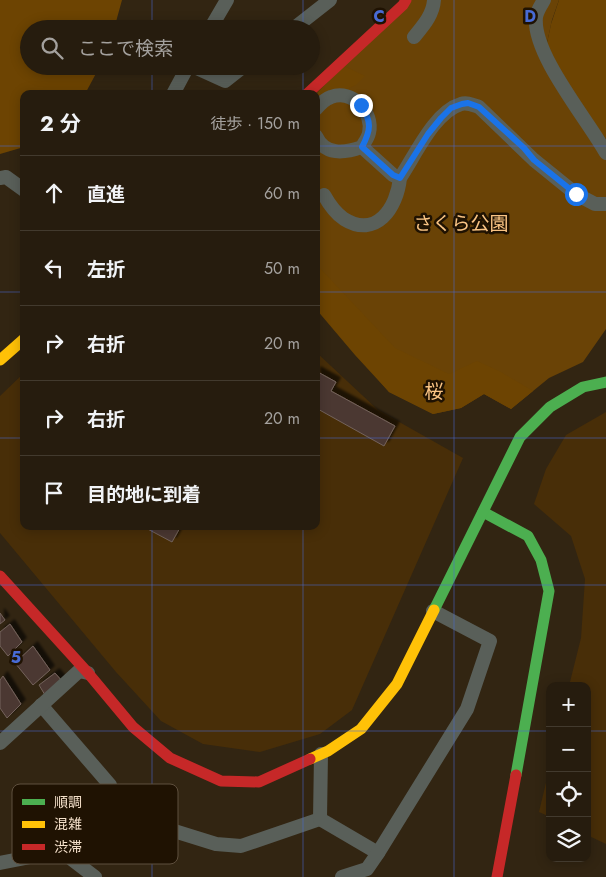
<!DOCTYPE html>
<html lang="ja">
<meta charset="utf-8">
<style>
body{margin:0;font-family:Jost,"Noto Sans JP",sans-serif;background:#2e2517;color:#f1f3f6}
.controls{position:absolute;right:15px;bottom:15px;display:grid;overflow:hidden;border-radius:10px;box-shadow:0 2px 12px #0003}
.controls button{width:45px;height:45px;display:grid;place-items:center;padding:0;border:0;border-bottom:1px solid #423a2e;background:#261c0e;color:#f1f3f6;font:25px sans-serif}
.stop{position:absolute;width:15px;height:15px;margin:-11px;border:4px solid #1a73e8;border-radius:50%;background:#fff}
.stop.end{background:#1a73e8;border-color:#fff;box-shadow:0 1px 5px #0008}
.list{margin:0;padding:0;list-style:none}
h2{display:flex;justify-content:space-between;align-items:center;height:65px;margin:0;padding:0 20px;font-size:21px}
h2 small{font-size:16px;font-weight:400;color:#a4a19e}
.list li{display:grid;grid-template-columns:32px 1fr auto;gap:15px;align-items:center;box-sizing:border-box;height:75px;padding:0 20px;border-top:1px solid #423a2e}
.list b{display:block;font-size:19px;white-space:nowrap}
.list em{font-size:16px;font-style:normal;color:#a4a19e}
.icon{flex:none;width:28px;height:28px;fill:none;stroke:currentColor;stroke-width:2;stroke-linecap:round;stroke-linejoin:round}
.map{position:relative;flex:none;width:606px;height:877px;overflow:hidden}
.search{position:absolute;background:#261c0e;box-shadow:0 2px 12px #0003;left:20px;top:20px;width:300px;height:55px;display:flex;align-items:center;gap:12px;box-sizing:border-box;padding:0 18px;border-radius:28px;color:#a4a19e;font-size:19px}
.panel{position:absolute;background:#261c0e;box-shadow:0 2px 12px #0003;left:20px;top:90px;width:300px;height:440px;border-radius:10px}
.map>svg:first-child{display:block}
.built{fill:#482e08}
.green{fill:#6a4306}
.forest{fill:#6d4402}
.building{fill:#4c3933;stroke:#73625b;filter:url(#shadow)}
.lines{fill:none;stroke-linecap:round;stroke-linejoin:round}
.street{stroke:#595f59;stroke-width:14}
.fast{stroke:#4caf50;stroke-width:11}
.slow{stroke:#ffc107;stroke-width:11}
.jam{stroke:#c62828;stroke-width:11}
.route{stroke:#1a73e8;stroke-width:6}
.grid{fill:none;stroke:#486bd5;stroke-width:1;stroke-opacity:0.55}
.labels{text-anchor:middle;stroke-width:5;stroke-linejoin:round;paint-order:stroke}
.park-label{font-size:19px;fill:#fac484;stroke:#1f1202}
.key{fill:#1f1202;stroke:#5f503e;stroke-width:1}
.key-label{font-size:14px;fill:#f5e1cb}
.grid-label{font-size:16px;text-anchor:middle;font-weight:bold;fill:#486bd5;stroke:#1f1202;stroke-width:5;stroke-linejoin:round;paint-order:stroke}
</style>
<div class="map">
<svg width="606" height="877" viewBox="0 0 606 877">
<defs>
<filter id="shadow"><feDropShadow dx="4.5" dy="-4.5" stdDeviation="1" flood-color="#0009"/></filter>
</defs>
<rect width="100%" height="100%" fill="#322512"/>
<g class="built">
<path d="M316,352L378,410L463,458L352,710L320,734L260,752L203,744L161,721L116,672L0,533V396L24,373V526H316Z"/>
<path d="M606,412V844L587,835V686H569L581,638L585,579L571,536L534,504L546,469L566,435Z"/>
<path d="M550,766V817L539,812Z"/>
</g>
<path class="green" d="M408,0H559L552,20L547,43L581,110L606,139V329L583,362L549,378L511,409L484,394L461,408L433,414L389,392L316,307V94Z"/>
<g class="forest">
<path d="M0,0H122L114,29H29V66H100L85,94H24V147L0,154Z"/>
<path d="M559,0H606V139L581,110L563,83L547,43L551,24Z"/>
<path d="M344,66L365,76L356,85L332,96L316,94Z"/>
<path d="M316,264L395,348L449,374L477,361L499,371L533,391L511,409L484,394L461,408L433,414L389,392L355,355L316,309Z"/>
</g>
<g class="building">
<path d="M316,371L336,382L331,391L395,426L384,446L316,408Z"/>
<path d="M142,526H181L172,542Z"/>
<path d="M0,613L5,620L0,624Z"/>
<path d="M10,624L22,642L8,656L0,646V632Z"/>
<path d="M33,646L50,670L33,685L15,663Z"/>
<path d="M55,673L62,681L45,695L39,685Z"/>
<path d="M3,676L21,704L7,718L0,708V680Z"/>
</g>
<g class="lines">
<g class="street">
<path d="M544,0C541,5 537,11 536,17C532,54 588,120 606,153"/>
<path d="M210,29L227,0"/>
<path d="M293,29L330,0"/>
<path d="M414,37C423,26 433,15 434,0"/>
<path d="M192,66L225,81L244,66"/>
<path d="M173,94L188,66"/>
<path d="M316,109C320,104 325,99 331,97C352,89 374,112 369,133C368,138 364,143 362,147C345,153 325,156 316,136"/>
<path d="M362,147L393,175L400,178"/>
<path d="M0,178L6,177L24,190"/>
<path d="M324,195C329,204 335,213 344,219C376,239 397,208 400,178C415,156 434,112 461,104C467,102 473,105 479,107L534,160L576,194L595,204H606"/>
<path d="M41,705L110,785L113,796L135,817L171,830L216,844L241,846L320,819"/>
<path d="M0,743L79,671L88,673"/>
<path d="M321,754L320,819L378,853"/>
<path d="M61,851L95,877"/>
<path d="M0,863L61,851L113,796"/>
<path d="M342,877L367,869L378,853L467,709L490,641L433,611"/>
</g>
<g class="fast">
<path d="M483,512L528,536L541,560L549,591L516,775"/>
<path d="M434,610L520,437L550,407L583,387L606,382"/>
</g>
<g class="slow">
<path d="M0,360L24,339"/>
<path d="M310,759L328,751L361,729L397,684L434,610"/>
</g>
<g class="jam">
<path d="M307,94L403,5L406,0"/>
<path d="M0,576L88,673L133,727L170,758L221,781L259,782L310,759"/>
<path d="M497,877L516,775"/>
</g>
</g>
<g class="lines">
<path class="route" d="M361,105C372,122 371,130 362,147L393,175L400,178L428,134L441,118L451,108L462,104L468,103L479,107L524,148L534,160L576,194"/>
</g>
<path class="grid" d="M152,0V29M303,0V29M454,0V877M152,66V94M303,66V94M0,146H24M316,146H606M0,292H24M316,292H606M0,438H24M316,438H606M152,526V877M303,526V877M0,585H606M0,731H550M587,731H606"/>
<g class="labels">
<g class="park-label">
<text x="461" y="230">さくら公園</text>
<text x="434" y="398">桜</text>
</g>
</g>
<rect x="12" y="784" width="166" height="80" rx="8" class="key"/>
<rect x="22" y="799" width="23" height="6" fill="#4caf50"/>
<rect x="22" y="821" width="23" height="7" fill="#ffc107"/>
<rect x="22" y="844" width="23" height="6" fill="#c62828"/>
<g class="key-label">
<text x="54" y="807">順調</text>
<text x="54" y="829">混雑</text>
<text x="54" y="852">渋滞</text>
</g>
<g class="grid-label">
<text x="379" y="22">C</text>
<text x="530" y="22">D</text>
<text x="16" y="663">5</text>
</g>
</svg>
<div class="controls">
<button>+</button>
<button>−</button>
<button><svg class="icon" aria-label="locate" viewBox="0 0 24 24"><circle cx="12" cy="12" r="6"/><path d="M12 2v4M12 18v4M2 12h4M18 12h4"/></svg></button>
<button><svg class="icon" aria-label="layers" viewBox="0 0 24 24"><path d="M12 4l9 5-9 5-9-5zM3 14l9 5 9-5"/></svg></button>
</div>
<div class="stop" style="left:576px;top:194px"></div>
<div class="stop end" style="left:361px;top:105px"></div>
<div class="search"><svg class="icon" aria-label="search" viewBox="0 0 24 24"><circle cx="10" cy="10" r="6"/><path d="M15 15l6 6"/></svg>ここで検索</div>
<section class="panel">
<h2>2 分<small>徒歩 · 150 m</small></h2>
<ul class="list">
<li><svg class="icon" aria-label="ahead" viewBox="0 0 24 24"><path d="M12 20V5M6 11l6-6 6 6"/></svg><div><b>直進</b></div><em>60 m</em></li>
<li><svg class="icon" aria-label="left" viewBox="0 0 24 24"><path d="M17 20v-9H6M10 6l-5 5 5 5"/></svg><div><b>左折</b></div><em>50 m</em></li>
<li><svg class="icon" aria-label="right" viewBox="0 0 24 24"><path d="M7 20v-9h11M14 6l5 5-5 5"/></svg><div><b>右折</b></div><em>20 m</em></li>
<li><svg class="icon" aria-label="right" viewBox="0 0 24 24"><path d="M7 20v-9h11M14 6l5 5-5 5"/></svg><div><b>右折</b></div><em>20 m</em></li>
<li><svg class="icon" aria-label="arrive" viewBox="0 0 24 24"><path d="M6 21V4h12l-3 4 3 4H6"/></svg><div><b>目的地に到着</b></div></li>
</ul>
</section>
</div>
